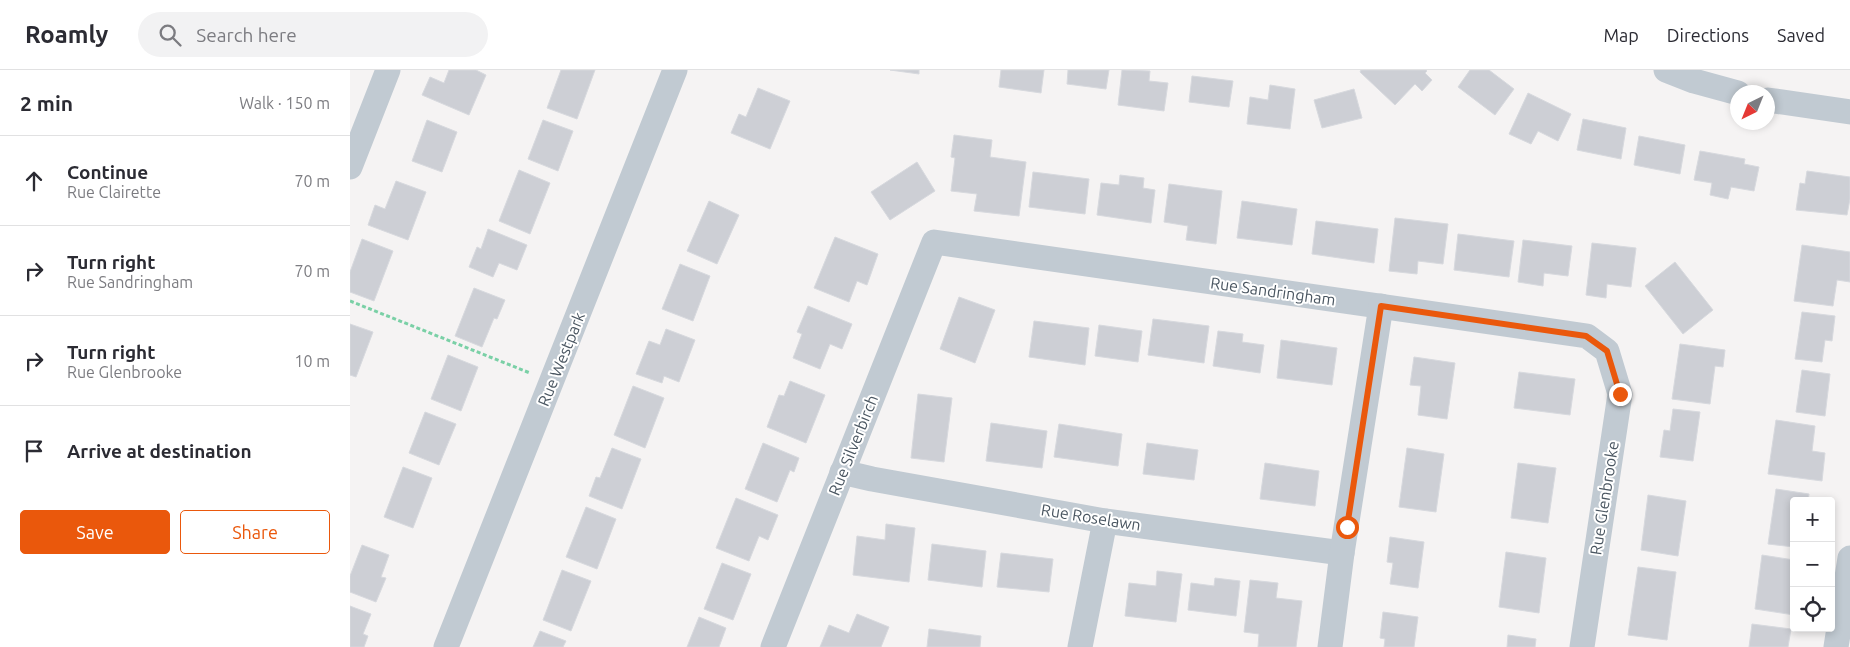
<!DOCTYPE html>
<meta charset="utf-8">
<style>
body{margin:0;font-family:Ubuntu,sans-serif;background:#f2f2f3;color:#2b2b33}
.controls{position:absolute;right:15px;bottom:15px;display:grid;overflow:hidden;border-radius:5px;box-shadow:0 2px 8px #0003}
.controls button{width:45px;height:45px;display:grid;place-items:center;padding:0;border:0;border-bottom:1px solid #e1e1e2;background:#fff;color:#2b2b33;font:25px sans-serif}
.compass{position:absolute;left:1380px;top:15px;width:45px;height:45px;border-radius:50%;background:#fff;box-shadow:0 2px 8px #0003;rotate:223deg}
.stop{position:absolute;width:15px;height:15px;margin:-11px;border:4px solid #ea580c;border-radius:50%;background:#fff}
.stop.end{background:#ea580c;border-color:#fff;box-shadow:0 1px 5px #0008}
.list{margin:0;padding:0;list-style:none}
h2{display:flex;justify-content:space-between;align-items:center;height:65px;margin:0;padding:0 20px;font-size:21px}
h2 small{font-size:16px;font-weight:400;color:#7c7c81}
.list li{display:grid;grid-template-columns:32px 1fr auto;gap:15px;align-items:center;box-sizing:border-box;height:90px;padding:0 20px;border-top:1px solid #e1e1e2}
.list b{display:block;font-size:19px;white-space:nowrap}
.list p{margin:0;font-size:16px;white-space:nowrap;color:#7c7c81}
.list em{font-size:16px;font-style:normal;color:#7c7c81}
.actions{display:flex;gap:10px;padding:15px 20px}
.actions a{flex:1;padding:11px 0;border:1px solid #ea580c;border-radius:5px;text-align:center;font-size:18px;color:#ea580c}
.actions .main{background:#ea580c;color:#fff}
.icon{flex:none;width:28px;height:28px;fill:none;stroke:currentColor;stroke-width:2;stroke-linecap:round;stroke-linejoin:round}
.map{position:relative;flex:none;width:1500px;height:577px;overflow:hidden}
header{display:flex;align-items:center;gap:30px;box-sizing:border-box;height:70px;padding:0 25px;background:#fff;border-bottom:1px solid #e1e1e2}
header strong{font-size:24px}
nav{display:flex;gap:28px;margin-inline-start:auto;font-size:18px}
.search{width:350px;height:45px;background:#f2f2f3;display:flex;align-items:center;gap:12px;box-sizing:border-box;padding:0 18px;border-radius:28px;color:#7c7c81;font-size:19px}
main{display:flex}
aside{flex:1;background:#fff}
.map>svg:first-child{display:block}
.building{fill:#cdcfd5;stroke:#d7d9de}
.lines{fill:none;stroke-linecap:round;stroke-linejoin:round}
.path{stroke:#7ad0a6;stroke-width:3;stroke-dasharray:4 2.5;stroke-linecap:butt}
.minor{stroke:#c1cad2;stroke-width:25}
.route{stroke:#ea580c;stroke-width:6}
.labels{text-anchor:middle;stroke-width:4;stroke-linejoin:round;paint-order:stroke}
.street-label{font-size:16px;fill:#4a5661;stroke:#fff}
</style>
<header>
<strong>Roamly</strong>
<div class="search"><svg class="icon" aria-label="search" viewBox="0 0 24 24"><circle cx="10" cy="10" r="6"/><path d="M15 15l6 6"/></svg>Search here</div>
<nav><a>Map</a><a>Directions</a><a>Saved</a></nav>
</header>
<main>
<aside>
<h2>2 min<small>Walk · 150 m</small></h2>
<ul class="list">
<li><svg class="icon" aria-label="ahead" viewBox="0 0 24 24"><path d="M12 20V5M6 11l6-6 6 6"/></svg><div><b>Continue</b><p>Rue Clairette</p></div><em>70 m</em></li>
<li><svg class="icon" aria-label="right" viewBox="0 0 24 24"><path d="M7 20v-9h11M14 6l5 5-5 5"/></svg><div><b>Turn right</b><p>Rue Sandringham</p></div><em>70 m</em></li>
<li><svg class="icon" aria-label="right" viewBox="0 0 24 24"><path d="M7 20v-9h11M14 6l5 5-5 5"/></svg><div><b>Turn right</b><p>Rue Glenbrooke</p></div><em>10 m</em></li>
<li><svg class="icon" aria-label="arrive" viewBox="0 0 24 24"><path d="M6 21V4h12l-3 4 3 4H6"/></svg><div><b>Arrive at destination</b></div></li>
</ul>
<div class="actions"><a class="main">Save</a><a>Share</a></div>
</aside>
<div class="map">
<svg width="1500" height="577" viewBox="0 0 1500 577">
<rect width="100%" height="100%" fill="#f5f3f3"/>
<g class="building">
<path d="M99,0H126L136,5L119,45L72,25L80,7L94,13Z"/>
<path d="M211,0H245L227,49L197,38Z"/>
<path d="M540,0H569V4Z"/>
<path d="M651,0H694L691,23L649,17Z"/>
<path d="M718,0H759L756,19L717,14Z"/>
<path d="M772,0L800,1L799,11L818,13L814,41L768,35Z"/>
<path d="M1011,0H1076L1077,1L1075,3L1082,10L1072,21L1065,14L1045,35L1010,2Z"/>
<path d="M1120,0H1139L1164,19L1145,45L1108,17Z"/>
<path d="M842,6L883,11L879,37L839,32Z"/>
<path d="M920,15L945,19L940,59L897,54L900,27L918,30Z"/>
<path d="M408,18L440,31L420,79L381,63L389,44L396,47Z"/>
<path d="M1004,19L1012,48L972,58L964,30Z"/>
<path d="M1178,23L1221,44L1208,71L1188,61L1181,74L1159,64Z"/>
<path d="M1233,49L1276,58L1271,89L1227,80Z"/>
<path d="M77,50L107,62L92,102L62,91Z"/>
<path d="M193,50L223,61L208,101L178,89Z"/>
<path d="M604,65L642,70L640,87L676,92L669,146L624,141L627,124L601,121L605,88L601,87Z"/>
<path d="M1289,66L1335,75L1330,104L1284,95Z"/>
<path d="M1350,81L1395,89L1394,94L1409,97L1404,121L1381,117L1378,129L1360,125L1362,113L1344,110Z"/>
<path d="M567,92L585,121L540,150L521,122Z"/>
<path d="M169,100L200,113L180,164L149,151Z"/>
<path d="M1457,101L1500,107V129L1497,145L1446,140L1450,113L1455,114Z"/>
<path d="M683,102L739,109L735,144L679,137Z"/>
<path d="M770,105L794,108L793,118L805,120L801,153L747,145L751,113L769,115Z"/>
<path d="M46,111L76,122L58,170L18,155L25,135L35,139Z"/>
<path d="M819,114L872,121L866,174L836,170L838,156L814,152Z"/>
<path d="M359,131L389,145L367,194L337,181Z"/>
<path d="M892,131L947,139L942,175L887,168Z"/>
<path d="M1045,148L1098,154L1093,194L1068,191L1067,204L1039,201Z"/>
<path d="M966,151L1028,159L1024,193L962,184Z"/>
<path d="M138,159L177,175L167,200L149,193L143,207L119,197L127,177L131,179Z"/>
<path d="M1108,164L1164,171L1159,207L1104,200Z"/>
<path d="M485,167L528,184L517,215L507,211L499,232L464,218Z"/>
<path d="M12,169L43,181L24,231L0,222V202Z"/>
<path d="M1173,170L1222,176L1218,206L1194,203L1193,216L1168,212Z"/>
<path d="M1242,173L1286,178L1281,217L1257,214L1256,228L1236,225Z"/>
<path d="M1452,175L1500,182V212L1487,210L1483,236L1444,231Z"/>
<path d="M1325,192L1363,240L1333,264L1295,216Z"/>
<path d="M330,194L360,206L343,251L312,239Z"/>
<path d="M124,218L155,230L147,249L144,248L132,277L105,266Z"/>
<path d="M609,227L645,240L625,293L590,279Z"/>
<path d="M458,236L502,254L492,279L480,274L470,299L443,288L452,264L447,262Z"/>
<path d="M1452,242L1485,246L1482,271L1475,270L1472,292L1445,289Z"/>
<path d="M803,249L859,256L854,293L798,285Z"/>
<path d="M684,251L739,258L735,295L679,287Z"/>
<path d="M0,254L23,262L6,307L0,305Z"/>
<path d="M749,255L792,261L788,292L745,286Z"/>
<path d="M316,259L345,270L329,312L314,306L312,313L286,304L299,271L310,275Z"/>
<path d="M868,261L893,264L892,272L914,275L910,303L863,296Z"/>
<path d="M931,270L987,278L982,315L927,308Z"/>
<path d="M1330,274L1375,280L1373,297L1365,296L1360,334L1322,329Z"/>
<path d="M98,285L128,297L111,341L81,329Z"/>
<path d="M1064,287L1105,293L1097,349L1068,345L1071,316L1060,315Z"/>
<path d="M1452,300L1480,304L1475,346L1446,342Z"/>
<path d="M1169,302L1225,309L1220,345L1164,338Z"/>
<path d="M440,311L475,325L456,373L417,357L429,325L434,326Z"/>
<path d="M283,316L314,328L295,378L264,365Z"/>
<path d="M568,324L602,328L594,392L561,388Z"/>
<path d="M1323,339L1350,342L1343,391L1310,387L1314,360L1320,361Z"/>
<path d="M75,342L106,354L89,395L59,383Z"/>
<path d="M1426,350L1465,356L1462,381L1475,383L1472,411L1418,404Z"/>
<path d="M641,353L697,361L692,398L636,391Z"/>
<path d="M709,354L772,364L768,396L704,387Z"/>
<path d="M413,373L449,388L444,402L440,400L427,432L395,419Z"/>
<path d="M797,373L848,380L844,410L793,404Z"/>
<path d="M262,378L291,389L272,439L239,426L246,407L250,408Z"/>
<path d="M1057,378L1094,384L1086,442L1049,437Z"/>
<path d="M915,393L969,401L965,436L910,429Z"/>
<path d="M1168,393L1206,398L1198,453L1161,448Z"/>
<path d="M53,397L82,408L63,458L34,447Z"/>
<path d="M1426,419L1459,424L1458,431H1444V477L1418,474Z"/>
<path d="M1298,425L1336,431L1328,486L1291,480Z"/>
<path d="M386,428L428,445L418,470L409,466L399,491L366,478Z"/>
<path d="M236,437L266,449L247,499L216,487Z"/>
<path d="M536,454L565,458L559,512L503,505L507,466L535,470Z"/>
<path d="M1040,467L1074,472L1068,518L1040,514L1043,493L1037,492Z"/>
<path d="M582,474L636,481L632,517L578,510Z"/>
<path d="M12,475L39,485L31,507L36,508L26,532L0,522V506Z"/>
<path d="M1156,482L1196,488L1189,543L1149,537Z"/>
<path d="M651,483L703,489L699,522L647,517Z"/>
<path d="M1412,485L1444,490V545L1405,539Z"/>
<path d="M372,493L401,504L383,550L354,539Z"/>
<path d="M1288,497L1326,502L1317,570L1278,565Z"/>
<path d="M212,500L241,511L221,561L193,550Z"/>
<path d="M807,501L832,504L826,552L775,546L779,513L806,516Z"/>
<path d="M865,508L890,511L886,546L838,540L841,513L864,516Z"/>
<path d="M900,510L928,513L926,528L952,531L946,577H908L909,564L894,562Z"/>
<path d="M0,536L21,544L13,564L18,566L14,577H0Z"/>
<path d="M1033,542L1068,547L1064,577H1034L1035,569L1030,568Z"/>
<path d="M507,544L539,557L531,577H470L479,555L499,563Z"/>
<path d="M349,547L376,558L369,577H337Z"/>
<path d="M1402,554L1441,559L1438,577H1399Z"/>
<path d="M579,559L631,566L630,577H577Z"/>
<path d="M190,561L216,571L213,577H183Z"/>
<path d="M1158,565L1186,569L1185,577H1157Z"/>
</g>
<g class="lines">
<path class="path" d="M0,231L180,303"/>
<g class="minor">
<path d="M1316,0L1344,11L1388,23"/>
<path d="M1418,30L1500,42"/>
<path d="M0,97L38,0"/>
<path d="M492,402L522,409L755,451L992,483"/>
<path d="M96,577L325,0"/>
<path d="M423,577L584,172L1237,266L1257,281L1270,324L1232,577"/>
<path d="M730,577L755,451"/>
<path d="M980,577L992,483L1031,236"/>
<path d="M1486,577L1500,488"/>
</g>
</g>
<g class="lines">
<path class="route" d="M997,457L1031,236L1236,266L1257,281L1270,324"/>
</g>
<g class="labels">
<g class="street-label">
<text transform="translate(923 221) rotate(8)" y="6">Rue Sandringham</text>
<text transform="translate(211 289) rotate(-68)" y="6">Rue Westpark</text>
<text transform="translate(503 375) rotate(-68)" y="6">Rue Silverbirch</text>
<text transform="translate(1254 428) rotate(-81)" y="6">Rue Glenbrooke</text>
<text transform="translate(741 447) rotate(9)" y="6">Rue Roselawn</text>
</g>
</g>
</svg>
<div class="controls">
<button>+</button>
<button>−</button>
<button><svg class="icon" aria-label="locate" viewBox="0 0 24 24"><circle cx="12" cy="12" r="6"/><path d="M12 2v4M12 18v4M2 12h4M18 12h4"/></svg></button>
</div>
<svg class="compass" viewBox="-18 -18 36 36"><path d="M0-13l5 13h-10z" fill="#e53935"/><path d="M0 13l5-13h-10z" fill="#7c7c81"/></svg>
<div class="stop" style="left:997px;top:457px"></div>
<div class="stop end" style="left:1270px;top:324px"></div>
</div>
</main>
